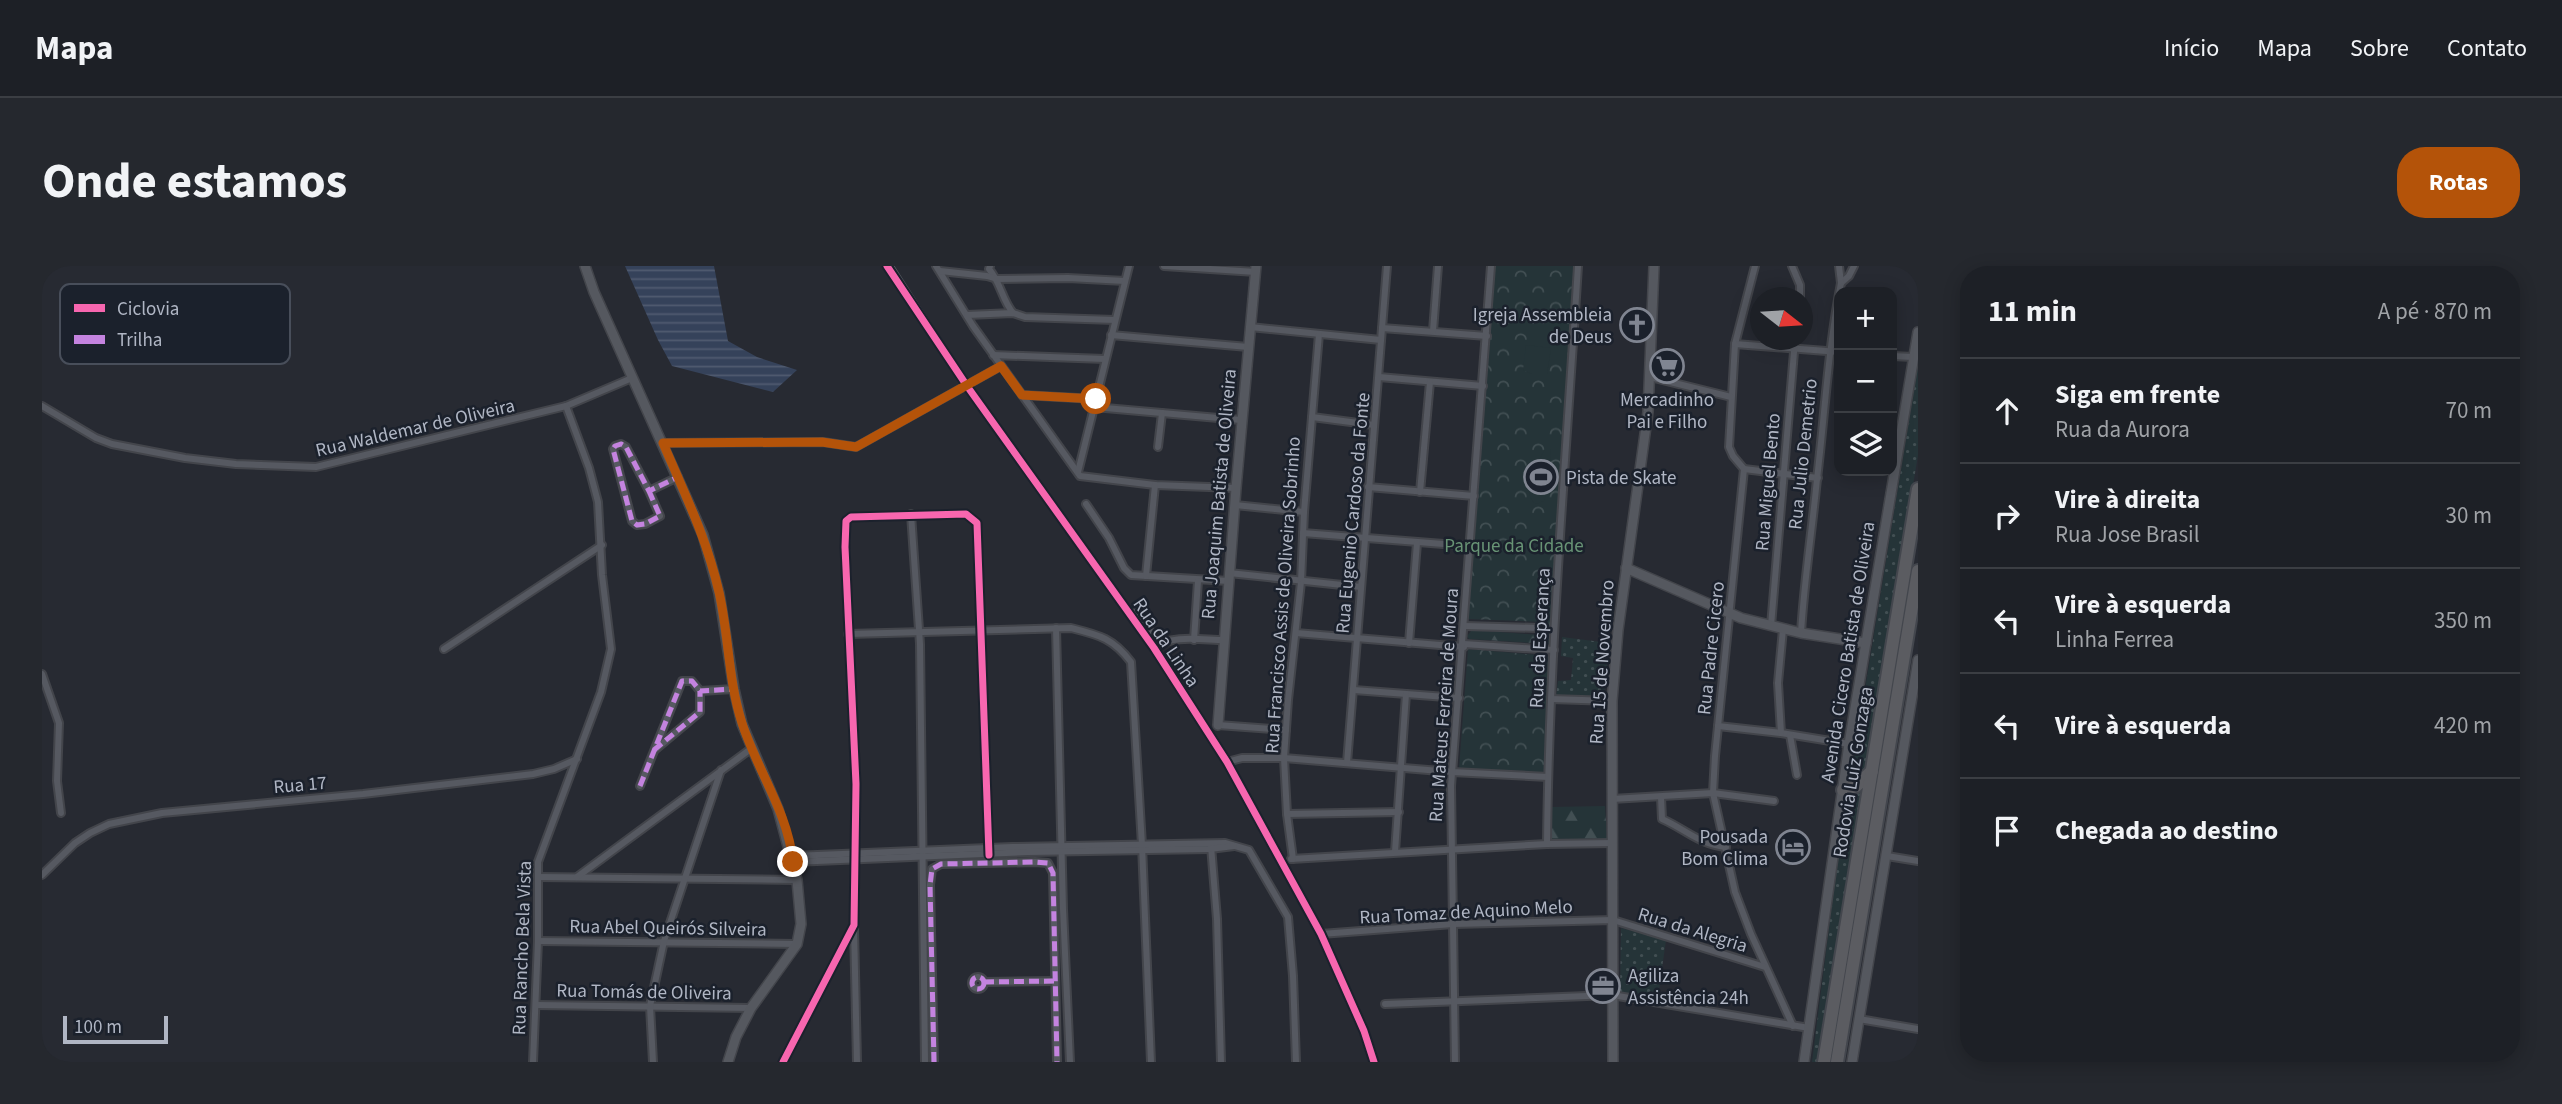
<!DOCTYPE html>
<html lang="pt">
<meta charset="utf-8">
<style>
body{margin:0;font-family:"Source Sans 3",sans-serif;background:#25282e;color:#f1f3f6}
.controls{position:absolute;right:21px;top:21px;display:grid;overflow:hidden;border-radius:14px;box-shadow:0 4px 18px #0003}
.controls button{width:63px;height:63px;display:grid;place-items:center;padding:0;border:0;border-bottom:2px solid #3b3e43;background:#1d2026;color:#f1f3f6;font:35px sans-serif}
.compass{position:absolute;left:1708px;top:21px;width:63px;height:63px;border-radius:50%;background:#1d2026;box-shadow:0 4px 18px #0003;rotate:107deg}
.scale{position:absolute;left:21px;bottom:18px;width:105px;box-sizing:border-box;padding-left:7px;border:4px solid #b0b6c4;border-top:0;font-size:19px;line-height:24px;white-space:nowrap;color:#b0b6c4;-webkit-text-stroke:5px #1b212c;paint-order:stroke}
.stop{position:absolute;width:21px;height:21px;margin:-16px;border:5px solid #b45309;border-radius:50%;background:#fff}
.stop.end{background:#b45309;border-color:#fff;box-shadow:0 2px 7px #0008}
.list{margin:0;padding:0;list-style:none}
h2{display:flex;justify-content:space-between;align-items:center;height:91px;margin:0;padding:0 28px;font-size:30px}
h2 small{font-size:23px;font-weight:400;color:#a0a3a7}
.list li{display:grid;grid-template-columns:46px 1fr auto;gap:21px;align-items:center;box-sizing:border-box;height:105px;padding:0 28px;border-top:2px solid #3b3e43}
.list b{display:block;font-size:26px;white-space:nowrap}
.list p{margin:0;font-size:23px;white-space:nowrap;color:#a0a3a7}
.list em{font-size:23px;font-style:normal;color:#a0a3a7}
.icon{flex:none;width:38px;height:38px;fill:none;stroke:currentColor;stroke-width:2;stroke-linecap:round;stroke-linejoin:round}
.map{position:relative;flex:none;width:1876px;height:796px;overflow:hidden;border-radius:28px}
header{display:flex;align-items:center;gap:42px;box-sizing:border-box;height:98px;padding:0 35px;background:#1d2026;border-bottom:2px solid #3b3e43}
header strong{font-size:33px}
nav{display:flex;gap:38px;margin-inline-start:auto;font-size:24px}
.intro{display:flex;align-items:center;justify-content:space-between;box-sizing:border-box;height:168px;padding:0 42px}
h1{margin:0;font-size:49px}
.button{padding:18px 32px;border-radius:28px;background:#b45309;color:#fff;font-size:24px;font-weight:700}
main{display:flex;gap:42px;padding:0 42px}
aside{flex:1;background:#1d2026;border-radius:28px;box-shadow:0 4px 18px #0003}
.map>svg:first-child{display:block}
.grass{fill:url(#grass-dots)}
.forest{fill:url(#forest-firs)}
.park{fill:url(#park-crowns)}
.pitch{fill:#253438}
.water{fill:url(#water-rules)}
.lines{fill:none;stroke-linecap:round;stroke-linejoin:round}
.street-casing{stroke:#43454b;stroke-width:10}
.secondary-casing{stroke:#43454b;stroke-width:12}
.highway-casing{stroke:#43464d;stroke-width:16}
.street{stroke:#565961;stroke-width:6}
.secondary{stroke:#55585f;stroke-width:9}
.highway{stroke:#5b5c61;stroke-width:12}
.rail-casing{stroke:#55585e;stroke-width:4.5}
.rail{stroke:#1b212c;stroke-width:2;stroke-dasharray:5;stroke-linecap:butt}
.quiet{stroke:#c483df;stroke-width:5;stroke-dasharray:10 5;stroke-linecap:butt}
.cycleway-casing{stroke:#1b212c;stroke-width:11}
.cycleway{stroke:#f766af;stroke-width:7}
.route{stroke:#b45309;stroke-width:9}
.labels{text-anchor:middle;stroke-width:5;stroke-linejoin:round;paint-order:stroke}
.poi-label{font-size:19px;fill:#b0b6c4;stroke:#1b212c;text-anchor:end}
.street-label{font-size:19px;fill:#b0b6c4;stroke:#1b212c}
.park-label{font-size:19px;fill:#689375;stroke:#1b212c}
.key{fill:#1b212c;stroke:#484e5a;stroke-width:2}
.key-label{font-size:19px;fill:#b0b6c4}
</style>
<header>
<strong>Mapa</strong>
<nav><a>Início</a><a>Mapa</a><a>Sobre</a><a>Contato</a></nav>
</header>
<div class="intro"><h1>Onde estamos</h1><a class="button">Rotas</a></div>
<main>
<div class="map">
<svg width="1876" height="796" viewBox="0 0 1876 796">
<defs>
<pattern id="grass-dots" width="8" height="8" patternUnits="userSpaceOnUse" patternTransform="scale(1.75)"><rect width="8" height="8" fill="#253438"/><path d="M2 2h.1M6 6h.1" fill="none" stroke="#424f53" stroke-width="1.8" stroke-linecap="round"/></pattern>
<pattern id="forest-firs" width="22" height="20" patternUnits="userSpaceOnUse" patternTransform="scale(1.75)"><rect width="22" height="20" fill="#253438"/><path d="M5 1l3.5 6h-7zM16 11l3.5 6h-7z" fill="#424f53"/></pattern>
<pattern id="park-crowns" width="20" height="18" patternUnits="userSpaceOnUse" patternTransform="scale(1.75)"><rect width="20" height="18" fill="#253438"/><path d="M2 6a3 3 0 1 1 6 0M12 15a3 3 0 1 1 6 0" fill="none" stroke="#424f53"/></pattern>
<pattern id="water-rules" width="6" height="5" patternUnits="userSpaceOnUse" patternTransform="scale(1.75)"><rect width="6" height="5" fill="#35425a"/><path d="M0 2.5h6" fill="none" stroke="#505b70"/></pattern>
</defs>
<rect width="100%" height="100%" fill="#272a32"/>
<g class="grass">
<path d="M1876,99V189L1776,796H1770L1798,576Z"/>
<path d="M1520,371L1567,377L1562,431L1514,430L1516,415L1529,414L1531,392L1519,390Z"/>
<path d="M1579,662L1624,674L1616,731L1578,726Z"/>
</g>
<g class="forest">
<path d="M1510,349L1508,378L1427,373L1425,370L1430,364L1498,369L1500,355H1505Z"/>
<path d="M1563,540L1565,573H1509V541Z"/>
</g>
<g class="park">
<path d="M1452,0H1532L1510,349L1505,356L1426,353Z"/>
<path d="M1426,383L1508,390L1502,508L1417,503Z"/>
</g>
<g class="pitch">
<path d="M1484,79L1509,82L1505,108H1490L1481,104Z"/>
<path d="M1503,183H1509L1507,218L1502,235L1494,238C1477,226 1495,198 1503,183Z"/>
</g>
<path class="water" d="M583,0H672L686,75L715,91L755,104L731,126L630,100L616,74Z"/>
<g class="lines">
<g class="street-casing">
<g id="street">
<path d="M845,0L925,120L1112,382L1185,496L1279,668L1322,765L1332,796"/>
<path d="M894,0L931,60L1038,210L1113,219L1194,222"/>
<path d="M948,0L947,3C959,17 960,34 971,47"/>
<path d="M1122,0L1214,6"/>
<path d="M1713,0L1693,78L1687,181L1691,190L1702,203L1673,490L1671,527L1693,626L1709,668L1751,760"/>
<path d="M1750,0L1758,19V32"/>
<path d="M898,5L945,10L955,13L1026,12L1083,15"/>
<path d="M1799,17L1807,10L1812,0"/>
<path d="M925,49L971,47L983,51L1073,54"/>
<path d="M1208,61L1339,74"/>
<path d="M1340,62L1445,70"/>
<path d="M1391,65L1396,0"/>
<path d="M1069,69L1206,81"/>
<path d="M1693,78L1797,86"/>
<path d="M951,89L1063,93"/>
<path d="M1850,90L1871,91"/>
<path d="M1337,111L1441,120"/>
<path d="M1608,111L1689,131"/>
<path d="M980,129L1054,133"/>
<path d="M0,140L54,172L70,178L143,192L194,198L274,201L524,140L590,112"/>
<path d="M1052,141L1199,154"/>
<path d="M1270,151L1332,159"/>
<path d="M621,177L781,176L814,181L959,100"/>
<path d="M1116,181L1120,147"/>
<path d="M1702,203L1776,212"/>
<path d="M1036,206L1087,0"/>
<path d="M1326,221L1432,230"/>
<path d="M607,225L618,250L603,258L595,259L590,255L571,183L573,180L579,178L584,181L607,225L636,211"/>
<path d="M1378,226L1388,116"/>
<path d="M1044,238L1067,272L1082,302L1089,309L1187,315"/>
<path d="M1193,239L1262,246"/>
<path d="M869,248L878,378L883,796"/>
<path d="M1261,267L1427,280"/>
<path d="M1187,307L1319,321"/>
<path d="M1104,310L1113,219"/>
<path d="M1095,345L1117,378"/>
<path d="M1423,360L1496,362"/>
<path d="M1729,360L1753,74"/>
<path d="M1014,362L1021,643L1028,796"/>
<path d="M1254,367L1422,381"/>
<path d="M1759,367C1762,316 1770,265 1775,213C1783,147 1786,83 1799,17L1797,0"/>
<path d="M806,368L1029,362C1057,369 1071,372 1089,396L1100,579L1109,796"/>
<path d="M1152,374L1156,315"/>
<path d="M1367,377L1375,277"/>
<path d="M1422,378L1512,384"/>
<path d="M1112,382C1129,368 1161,374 1182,374"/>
<path d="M402,383L560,279"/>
<path d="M0,408L17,457L15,515L19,547"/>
<path d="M1312,424L1417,432"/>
<path d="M1509,433L1570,435"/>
<path d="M1176,459L1244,464"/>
<path d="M1676,460L1739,467L1807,478"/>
<path d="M1739,467L1736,417L1741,363"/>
<path d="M1748,469L1755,509"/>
<path d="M614,483L658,446V425"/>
<path d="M1185,496L1200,492H1242L1410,506L1506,511"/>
<path d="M1305,497L1345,0"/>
<path d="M598,520L640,415H650L658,425L692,423"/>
<path d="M1619,531L1620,553C1645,564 1654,577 1684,581"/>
<path d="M1570,533L1671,527L1732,535"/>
<path d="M1245,548L1357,546"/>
<path d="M1505,578C1507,385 1524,193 1536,0"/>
<path d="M1169,580L1175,653L1179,796"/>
<path d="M1353,586L1364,428"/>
<path d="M751,590L970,581L1183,577L1207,584L1246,651L1251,710L1254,796"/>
<path d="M1845,590L1876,595"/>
<path d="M1249,593L1505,578L1571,577"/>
<path d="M1251,593L1245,548L1242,492L1246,434L1259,316L1262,246L1277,68"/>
<path d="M751,596L986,586L1168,583L1192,580"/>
<path d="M0,609L33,577L48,567L67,558L120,547L321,528L491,508L512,503L535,493"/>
<path d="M496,611L755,614"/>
<path d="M535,611L710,482"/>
<path d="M812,661L815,796"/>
<path d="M1279,668L1411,658L1571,654L1723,701"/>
<path d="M496,675L755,678"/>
<circle cx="936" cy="717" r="6"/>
<path d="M942,716L1012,715"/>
<path d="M1343,738L1570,729L1767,762"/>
<path d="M494,739L709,742"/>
<path d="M1817,753L1876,763"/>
<path d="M491,796L496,675V596L559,426L569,383L560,309L556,236L547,202L524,140"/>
<path d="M611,796L608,740L622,675L679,504"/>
<path d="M741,796L812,659L814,518L803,281L804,255L809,251L924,248L935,257L947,589"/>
<path d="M892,796L888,619L890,603L899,598L993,596L1006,597L1011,607L1015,796"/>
<path d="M1413,796L1409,520L1449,0"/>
</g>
</g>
<g class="secondary-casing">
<g id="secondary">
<path d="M543,0L552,26L661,269L677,327L692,423L700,458L736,543L755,614L759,658L755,678L709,742L694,771L686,796"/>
<path d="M1584,302L1699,352L1759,367L1824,377"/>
<path d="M1176,459L1194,222L1214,0"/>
<path d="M1571,796L1570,435L1576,364L1606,146L1612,0"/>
<path d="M1762,796L1807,478L1876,66"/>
<path d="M1810,796L1876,394"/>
</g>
</g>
<g class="highway-casing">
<g id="highway">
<path d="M1801,524L1814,520L1830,505"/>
<path d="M1782,796L1876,223"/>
<path d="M1795,796L1876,305"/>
</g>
</g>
<use href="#street" class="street"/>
<use href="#secondary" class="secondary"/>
<use href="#highway" class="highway"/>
<g class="rail-casing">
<path id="rail" d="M850,0L926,119L1120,393C1138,428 1161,459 1182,493C1194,511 1204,530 1215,549C1261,628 1303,708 1330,796"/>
</g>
<use href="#rail" class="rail"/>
<g class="quiet">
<path d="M607,225L618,250L603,258L595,259L590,255L571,183L573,180L579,178L584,181L607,225L636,211"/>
<path d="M612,484L658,446V425"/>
<path d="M598,520L640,415H650L658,425L692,423"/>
<circle cx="936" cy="717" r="6"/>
<path d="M942,716L1012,715"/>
<path d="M892,796L888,619L890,603L899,598L993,596L1006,597L1011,607L1015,796"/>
</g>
<g class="cycleway-casing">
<g id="cycleway">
<path d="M845,0L925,120L1112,382L1185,496L1279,668L1322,765L1332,796"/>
<path d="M741,796L812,659L814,518L803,281L804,255L809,251L924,248L935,257L947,589"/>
</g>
</g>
<use href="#cycleway" class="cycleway"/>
</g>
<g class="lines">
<path class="route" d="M751,596C746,546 715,504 700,457C686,415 687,369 677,326C665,273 642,226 621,177L780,176L814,181L959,100L980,129L1054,133"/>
</g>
<defs>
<g id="church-ring" transform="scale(1.75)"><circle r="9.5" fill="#1b212c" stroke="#808591" stroke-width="1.5"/><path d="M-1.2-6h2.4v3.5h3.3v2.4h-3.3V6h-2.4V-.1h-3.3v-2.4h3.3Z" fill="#808591"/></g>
<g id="supermarket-ring" transform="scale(1.75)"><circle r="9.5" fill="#1b212c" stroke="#808591" stroke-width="1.5"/><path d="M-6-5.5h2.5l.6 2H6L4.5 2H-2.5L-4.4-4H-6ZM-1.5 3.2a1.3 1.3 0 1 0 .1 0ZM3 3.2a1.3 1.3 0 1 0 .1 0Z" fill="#808591"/></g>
<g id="stadium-ring" transform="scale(1.75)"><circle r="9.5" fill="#1b212c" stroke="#808591" stroke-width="1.5"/><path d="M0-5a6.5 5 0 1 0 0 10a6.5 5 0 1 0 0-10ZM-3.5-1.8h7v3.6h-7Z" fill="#808591"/></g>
<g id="hotel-ring" transform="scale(1.75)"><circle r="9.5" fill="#1b212c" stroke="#808591" stroke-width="1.5"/><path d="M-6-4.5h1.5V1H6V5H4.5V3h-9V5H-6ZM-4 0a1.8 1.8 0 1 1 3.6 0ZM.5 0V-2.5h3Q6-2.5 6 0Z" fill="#808591"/></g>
<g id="office-ring" transform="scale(1.75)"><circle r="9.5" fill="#1b212c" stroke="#808591" stroke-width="1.5"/><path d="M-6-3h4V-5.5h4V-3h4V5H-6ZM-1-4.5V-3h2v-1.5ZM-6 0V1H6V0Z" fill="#808591"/></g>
</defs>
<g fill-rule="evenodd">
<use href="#church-ring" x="1595" y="59"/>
<use href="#supermarket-ring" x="1625" y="100"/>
<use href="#stadium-ring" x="1499" y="211"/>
<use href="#hotel-ring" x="1751" y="581"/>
<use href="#office-ring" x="1561" y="720"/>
</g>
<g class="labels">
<g class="poi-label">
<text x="1570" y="55">Igreja Assembleia<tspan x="1570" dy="22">de Deus</tspan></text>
<text x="1625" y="140" text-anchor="middle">Mercadinho<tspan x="1625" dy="22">Pai e Filho</tspan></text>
<text x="1524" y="218" text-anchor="start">Pista de Skate</text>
<text x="1726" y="577">Pousada<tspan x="1726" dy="22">Bom Clima</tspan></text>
<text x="1586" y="716" text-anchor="start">Agiliza<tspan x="1586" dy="22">Assistência 24h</tspan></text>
</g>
<g class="street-label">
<text transform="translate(373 161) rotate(-13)" y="7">Rua Waldemar de Oliveira</text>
<text transform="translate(1760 188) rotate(-84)" y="7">Rua Julio Demetrio</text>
<text transform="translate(1725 216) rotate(-85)" y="7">Rua Miguel Bento</text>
<text transform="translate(1176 228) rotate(-85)" y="7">Rua Joaquim Batista de Oliveira</text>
<text transform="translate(1310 247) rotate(-85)" y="7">Rua Eugenio Cardoso da Fonte</text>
<text transform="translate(1240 329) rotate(-86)" y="7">Rua Francisco Assis de Oliveira Sobrinho</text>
<text transform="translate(1497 372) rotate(-87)" y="7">Rua da Esperança</text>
<text transform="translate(1125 376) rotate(56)" y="7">Rua da Linha</text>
<text transform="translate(1668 382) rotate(-84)" y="7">Rua Padre Cicero</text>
<text transform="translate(1805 386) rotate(-81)" y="7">Avenida Cicero Batista de Oliveira</text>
<text transform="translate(1559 396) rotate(-86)" y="7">Rua 15 de Novembro</text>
<text transform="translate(1401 439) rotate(-86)" y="7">Rua Mateus Ferreira de Moura</text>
<text transform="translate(1810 506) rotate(-81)" y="7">Rodovia Luiz Gonzaga</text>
<text transform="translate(258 518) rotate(-5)" y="7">Rua 17</text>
<text transform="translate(1424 645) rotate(-3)" y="7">Rua Tomaz de Aquino Melo</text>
<text transform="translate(626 661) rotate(1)" y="7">Rua Abel Queirós Silveira</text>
<text transform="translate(1651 663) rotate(17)" y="7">Rua da Alegria</text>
<text transform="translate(479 682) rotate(-88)" y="7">Rua Rancho Bela Vista</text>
<text transform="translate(602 725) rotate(1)" y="7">Rua Tomás de Oliveira</text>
</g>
<g class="park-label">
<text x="1472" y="286">Parque da Cidade</text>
</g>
</g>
<rect x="18" y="18" width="230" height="80" rx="10" class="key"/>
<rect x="32" y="38" width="31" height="8" fill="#f766af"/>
<rect x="32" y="69" width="31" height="9" fill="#c483df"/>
<g class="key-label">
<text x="75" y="49">Ciclovia</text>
<text x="75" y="80">Trilha</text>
</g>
</svg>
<div class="controls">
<button>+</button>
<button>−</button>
<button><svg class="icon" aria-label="layers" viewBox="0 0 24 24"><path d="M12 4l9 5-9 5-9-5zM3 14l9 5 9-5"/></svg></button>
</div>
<svg class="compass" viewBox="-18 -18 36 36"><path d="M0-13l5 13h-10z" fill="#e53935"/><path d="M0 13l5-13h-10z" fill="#a0a3a7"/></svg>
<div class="scale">100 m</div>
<div class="stop" style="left:1054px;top:133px"></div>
<div class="stop end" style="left:751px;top:596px"></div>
</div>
<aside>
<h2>11 min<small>A pé · 870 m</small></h2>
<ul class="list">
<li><svg class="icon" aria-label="ahead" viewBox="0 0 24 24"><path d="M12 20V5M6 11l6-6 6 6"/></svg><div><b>Siga em frente</b><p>Rua da Aurora</p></div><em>70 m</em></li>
<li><svg class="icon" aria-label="right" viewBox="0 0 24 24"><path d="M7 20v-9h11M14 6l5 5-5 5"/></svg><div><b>Vire à direita</b><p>Rua Jose Brasil</p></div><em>30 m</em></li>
<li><svg class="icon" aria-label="left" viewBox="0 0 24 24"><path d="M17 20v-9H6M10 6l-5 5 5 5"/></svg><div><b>Vire à esquerda</b><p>Linha Ferrea</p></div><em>350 m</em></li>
<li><svg class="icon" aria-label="left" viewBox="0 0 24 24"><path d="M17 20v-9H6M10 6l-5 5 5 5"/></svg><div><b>Vire à esquerda</b></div><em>420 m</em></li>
<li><svg class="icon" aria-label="arrive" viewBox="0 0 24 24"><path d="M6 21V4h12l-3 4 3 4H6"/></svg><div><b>Chegada ao destino</b></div></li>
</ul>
</aside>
</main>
